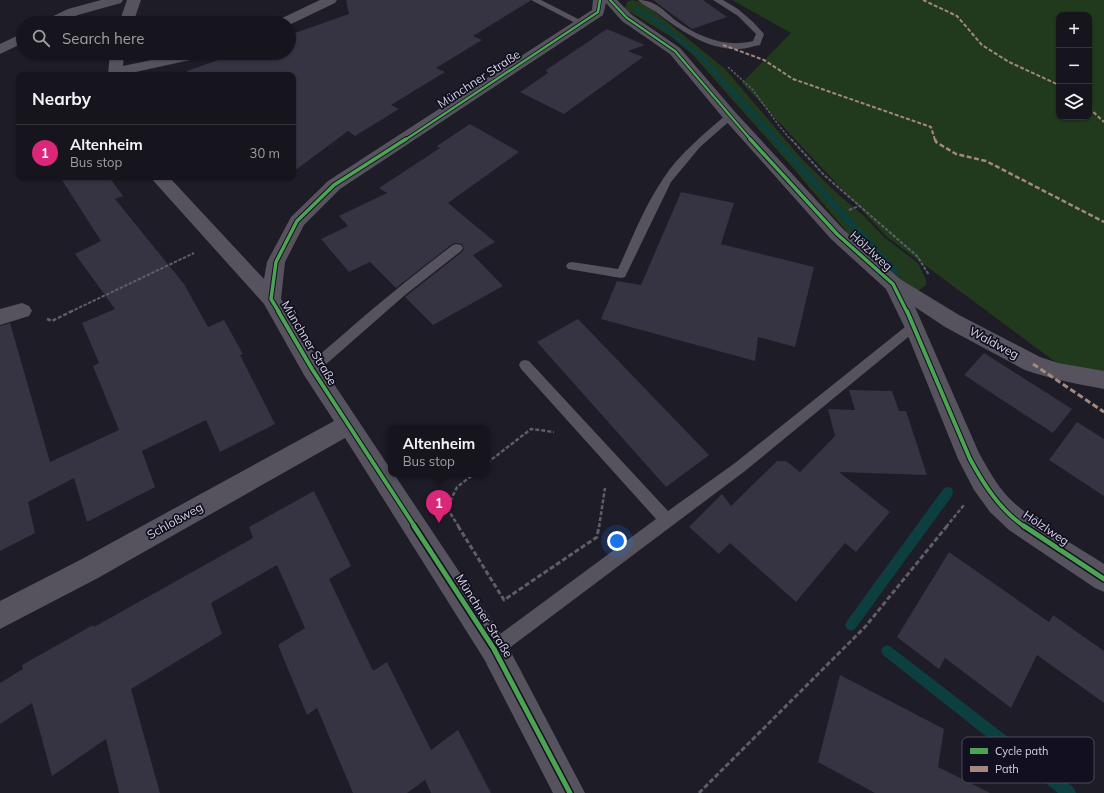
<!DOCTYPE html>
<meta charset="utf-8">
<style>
body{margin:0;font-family:Mulish,sans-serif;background:#23222a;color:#f1f3f6}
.controls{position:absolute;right:12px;top:12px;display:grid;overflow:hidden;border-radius:8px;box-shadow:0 1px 3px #0004}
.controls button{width:36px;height:36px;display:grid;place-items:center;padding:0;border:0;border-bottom:1px solid #35343b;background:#16151d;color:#f1f3f6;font:20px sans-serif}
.you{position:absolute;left:617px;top:541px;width:14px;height:14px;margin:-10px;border:3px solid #fff;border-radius:50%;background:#1a73e8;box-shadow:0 0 0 6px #1a73e833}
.badge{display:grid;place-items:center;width:26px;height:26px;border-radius:50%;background:#db2777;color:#fff;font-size:13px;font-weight:700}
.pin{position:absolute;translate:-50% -33px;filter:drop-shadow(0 1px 2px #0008)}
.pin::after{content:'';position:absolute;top:21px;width:14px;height:12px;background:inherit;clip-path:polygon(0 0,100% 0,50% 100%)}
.popup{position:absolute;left:388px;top:425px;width:102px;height:52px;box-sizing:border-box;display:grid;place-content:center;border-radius:8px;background:#16151d;filter:drop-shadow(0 1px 3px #0005);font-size:13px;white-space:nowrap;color:#9e9fa4}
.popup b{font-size:15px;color:#f1f3f6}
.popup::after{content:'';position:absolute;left:50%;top:100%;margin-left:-8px;border:8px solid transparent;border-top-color:#16151d}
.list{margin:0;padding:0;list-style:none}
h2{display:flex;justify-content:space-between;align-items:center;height:52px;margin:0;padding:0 16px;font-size:17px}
h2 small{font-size:13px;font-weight:400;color:#9e9fa4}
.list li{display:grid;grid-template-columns:26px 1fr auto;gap:12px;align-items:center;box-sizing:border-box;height:56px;padding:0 16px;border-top:1px solid #35343b}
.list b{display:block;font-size:15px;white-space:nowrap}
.list p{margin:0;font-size:13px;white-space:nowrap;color:#9e9fa4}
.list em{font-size:13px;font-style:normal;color:#9e9fa4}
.icon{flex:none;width:22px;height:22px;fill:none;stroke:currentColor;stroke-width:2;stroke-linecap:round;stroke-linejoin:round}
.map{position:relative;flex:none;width:1104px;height:793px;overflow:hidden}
.search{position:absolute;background:#16151d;box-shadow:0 1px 3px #0004;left:16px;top:16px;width:280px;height:44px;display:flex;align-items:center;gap:10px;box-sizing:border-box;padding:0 14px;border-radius:22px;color:#9e9fa4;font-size:15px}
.panel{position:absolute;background:#16151d;box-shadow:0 1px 3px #0004;left:16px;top:72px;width:280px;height:108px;border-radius:8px}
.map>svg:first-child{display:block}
.green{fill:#21391d;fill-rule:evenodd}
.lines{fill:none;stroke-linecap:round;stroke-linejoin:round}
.stream{fill:#0d3f40;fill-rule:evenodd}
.building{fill:#363342}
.path-far3{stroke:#5f5d66;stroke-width:1.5;stroke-dasharray:2.5 1.5;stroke-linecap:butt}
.path-far2{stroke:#5f5d66;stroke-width:2;stroke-dasharray:3.5 1.5;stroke-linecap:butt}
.path-far1{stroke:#5f5d66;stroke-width:2.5;stroke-dasharray:4 2;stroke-linecap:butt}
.path{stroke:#5f5d66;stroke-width:3;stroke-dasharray:5 2.5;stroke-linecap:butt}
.service{fill:#56535e;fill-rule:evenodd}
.minor{fill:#56535e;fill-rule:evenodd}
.quiet-far2{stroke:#a5887d;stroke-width:2;stroke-dasharray:4 2;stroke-linecap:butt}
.quiet-far1{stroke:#a5887d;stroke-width:2.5;stroke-dasharray:5 2.5;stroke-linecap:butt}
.quiet{stroke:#a5887d;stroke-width:3;stroke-dasharray:6 3;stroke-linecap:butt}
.cycleway-far3-casing{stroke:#120f21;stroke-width:4}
.cycleway-far2-casing{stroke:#120f21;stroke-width:5.5}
.cycleway-far1-casing{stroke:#120f21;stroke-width:6}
.cycleway-casing{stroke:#120f21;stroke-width:8}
.cycleway-far3{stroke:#4ca352;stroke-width:2.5}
.cycleway-far2{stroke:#4ca352;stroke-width:3.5}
.cycleway-far1{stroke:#4ca352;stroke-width:4}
.cycleway{stroke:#4ca352;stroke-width:5}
.labels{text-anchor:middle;stroke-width:3.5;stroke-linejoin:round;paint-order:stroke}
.street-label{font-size:12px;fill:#d6d4e2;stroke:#120f21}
.key{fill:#120f21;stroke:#4d4a5b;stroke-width:1}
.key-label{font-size:11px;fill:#d6d4e2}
</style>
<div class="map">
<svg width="1104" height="793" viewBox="0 0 1104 793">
<rect width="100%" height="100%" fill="#1e1c27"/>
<g class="green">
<path d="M631,0L641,2L649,7L725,69L802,159L840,196L863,215L884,237L918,263L926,280V285L918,291H910L858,245L794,169L693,55L670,36L625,9L627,2Z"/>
<path d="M732,0H1104V372L1058,364L887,237L742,83L791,33ZM1059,15H1089V117H1059Z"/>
</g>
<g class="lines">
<g class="stream">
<path d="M634,8H638L658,20L705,58L897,269L898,271L897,273H891L701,60L654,22L634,10Z"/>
<path d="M948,487L952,488L953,492L952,496L855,629L851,631L847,629L845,625L847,621L944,488Z"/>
<path d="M887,645L891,647L1074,788L1076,793H1058L883,655L881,651L883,647Z"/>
</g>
</g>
<g class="building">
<path d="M346,0H530V1L473,36L482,40L436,68L445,72L391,105L399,109L355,136L348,131L293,172V75H187V71L238,53H289V35L349,14Z"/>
<path d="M653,0H703L727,17L692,29Z"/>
<path d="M607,29L645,45L628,51L643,57L564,114L520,92L548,73L546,70Z"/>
<path d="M470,124L519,152L448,203L495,242L473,255L503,286L433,325L405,297L462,252L464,249L462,244L457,243L452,244L396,288L370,262L349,272L321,239L348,226L339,216L387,193L379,188L440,148L437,146Z"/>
<path d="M60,177H109L123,196L115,199L184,284L208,327L224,320L243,354L240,355L275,424L220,452L206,420L142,451L155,487L87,522L74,478L28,502L35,533L0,551V326L10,323L50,462L119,430L93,366L99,363L82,323L115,309L75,254L101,241Z"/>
<path d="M681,192L734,203L721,244L814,267L795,347L758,337L755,361L601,319L617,281L641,285Z"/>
<path d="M578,319L709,455L666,487L537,342Z"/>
<path d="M984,353L1072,409L1053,433L964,375Z"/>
<path d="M849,390L892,391L899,411H906L927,475L839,472L890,512L856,552L845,543L796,602L730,543L719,554L689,527L722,494L731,506L777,461H786L800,472L835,436L828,409L855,410Z"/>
<path d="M1077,422L1104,439V496L1049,460Z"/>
<path d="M314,491L351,566L329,579L373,671L387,662L431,750L458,730L491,793H431L425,780L407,793H353L317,708L307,715L278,645L305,628L277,565L211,603L222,634L131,689L160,793H119L106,739L52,776L32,703L0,724V683L23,669L22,665L93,625L94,627L253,538L249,527Z"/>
<path d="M949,552L1049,622L1053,615L1104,651V703L1037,655L1011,708L945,658L939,669L897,637Z"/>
<path d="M840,675L944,729L938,767L990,793H875L818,762Z"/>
</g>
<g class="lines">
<path class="path-far3" d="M728,67L753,90L780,127L791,140"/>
<g class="path-far2">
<path d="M791,139L824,175L917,256L929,275"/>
<path d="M849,210L859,206"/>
<path d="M70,312L194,253"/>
</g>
<g class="path-far1">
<path d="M47,319L52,321L72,311"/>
<path d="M487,463L531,429L554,432"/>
<path d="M459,527L447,508L457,487L474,474"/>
<path d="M599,527L605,488"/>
<path d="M946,527L964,505"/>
</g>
<g class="path">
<path d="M458,526L504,600L597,537L599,526"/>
<path d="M699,793L865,627L947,526"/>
</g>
<g class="service">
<path d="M531,0H541L586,23L585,25H579Z"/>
<path d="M638,0C655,0 663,10 675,20C698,37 726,48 753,41L756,34L738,16L713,0H723L738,9L753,22L764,34L760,45C753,46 746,49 739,49C707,50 680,30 656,12C650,8 643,5 638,0Z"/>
<path d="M730,113L735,116L733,118L700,147L671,182L625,277L621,278L568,269L566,266L568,263L572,262L618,269C632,239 644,207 663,179C679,154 704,134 727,114Z"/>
<path d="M457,244L461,245L463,248L461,251L405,295L316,373L312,374L308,373L306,369L308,365C355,324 402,283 453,245Z"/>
<path d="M914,321L918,323L920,326L918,329L745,471L500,655L494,657L488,655L486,649L488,643L656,519L521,369L519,365L521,361L525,360L529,361L668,511L735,463L910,323Z"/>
</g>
<g class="minor">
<path d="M101,0H123L121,3L78,15L61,23H43L45,20L68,9Z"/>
<path d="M127,0H141L133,23H119Z"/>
<path d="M320,0H337L335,3L289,25V23H276L278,20Z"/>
<path d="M593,0H617L632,15L680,48L736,113L843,229L900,279L959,315L1040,357L1058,363L1104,371V389C1077,384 1051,379 1025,370L945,327L915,307L979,453C988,469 996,484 1008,497C1035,524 1072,543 1104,564V592L1095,588L1009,530L990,512L974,490L958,459L904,326L886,289L831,239L724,119L670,54L622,21L606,3L603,15L340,189L304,225L285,262L281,299L320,363L391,470V474H394L504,639L585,793H553L484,659L345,438L98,578L0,629V601L80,560L334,421L304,375L264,304L150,177H169L264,279L267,262L291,217L328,181L592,10Z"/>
<path d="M23,33V43L0,54V44Z"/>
<path d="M110,53H124L123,66L184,53H211L209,56L204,57L122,75H108Z"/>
<path d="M22,303L29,306L32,311L29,316L0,325V309Z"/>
</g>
<g class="quiet-far2">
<path d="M923,0L957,16L982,45L1009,62L1059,85"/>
<path d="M723,45L764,60L793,79L931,127L935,140"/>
<path d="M1089,108L1104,122"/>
</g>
<path class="quiet-far1" d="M935,139L936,142L956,154L986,161L1104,222"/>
<path class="quiet" d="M1033,364L1104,412"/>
<g class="cycleway-far3-casing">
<g id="cycleway-far3">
<path d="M610,0L627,18L675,51L751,140"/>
<path d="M405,140L598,12L600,0"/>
</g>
</g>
<g class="cycleway-far2-casing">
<g id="cycleway-far2">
<path d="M750,139L837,234L893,284L907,312"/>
<path d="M279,312L271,299L276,262L297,221L334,185L406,139"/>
</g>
</g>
<g class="cycleway-far1-casing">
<g id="cycleway-far1">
<path d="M278,311L312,369L415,527"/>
<path d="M907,311L970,459C984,485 1000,510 1025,527"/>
</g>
</g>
<g class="cycleway-casing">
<g id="cycleway">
<path d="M414,526L494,649L570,793"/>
<path d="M1024,526L1104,579"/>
</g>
</g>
<use href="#cycleway-far3" class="cycleway-far3"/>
<use href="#cycleway-far2" class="cycleway-far2"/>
<use href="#cycleway-far1" class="cycleway-far1"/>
<use href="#cycleway" class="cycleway"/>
</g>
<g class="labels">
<g class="street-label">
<text transform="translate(479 79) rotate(-33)" y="4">Münchner Straße</text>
<text transform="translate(871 251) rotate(42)" y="4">Hölzlweg</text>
<text transform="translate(309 343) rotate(59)" y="4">Münchner Straße</text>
<text transform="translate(994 343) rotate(28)" y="4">Waldweg</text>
<text transform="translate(175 521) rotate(-29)" y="4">Schloßweg</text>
<text transform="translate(1046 528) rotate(34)" y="4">Hölzlweg</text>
<text transform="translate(484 616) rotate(58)" y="4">Münchner Straße</text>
</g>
</g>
<rect x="962" y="737" width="132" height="46" rx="6" class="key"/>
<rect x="970" y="748" width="18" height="6" fill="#4ca352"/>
<rect x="970" y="766" width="18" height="6" fill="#a5887d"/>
<g class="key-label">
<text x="995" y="755">Cycle path</text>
<text x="995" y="773">Path</text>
</g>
</svg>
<div class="controls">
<button>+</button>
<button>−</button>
<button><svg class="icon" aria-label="layers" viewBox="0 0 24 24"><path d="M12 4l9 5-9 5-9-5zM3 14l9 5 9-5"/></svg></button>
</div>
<div class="you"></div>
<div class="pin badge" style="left:439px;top:523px">1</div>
<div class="popup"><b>Altenheim</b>Bus stop</div>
<div class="search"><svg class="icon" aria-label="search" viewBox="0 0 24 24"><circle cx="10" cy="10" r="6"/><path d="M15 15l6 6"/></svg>Search here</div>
<section class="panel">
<h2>Nearby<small></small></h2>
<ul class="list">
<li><span class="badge">1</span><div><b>Altenheim</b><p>Bus stop</p></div><em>30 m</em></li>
</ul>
</section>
</div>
